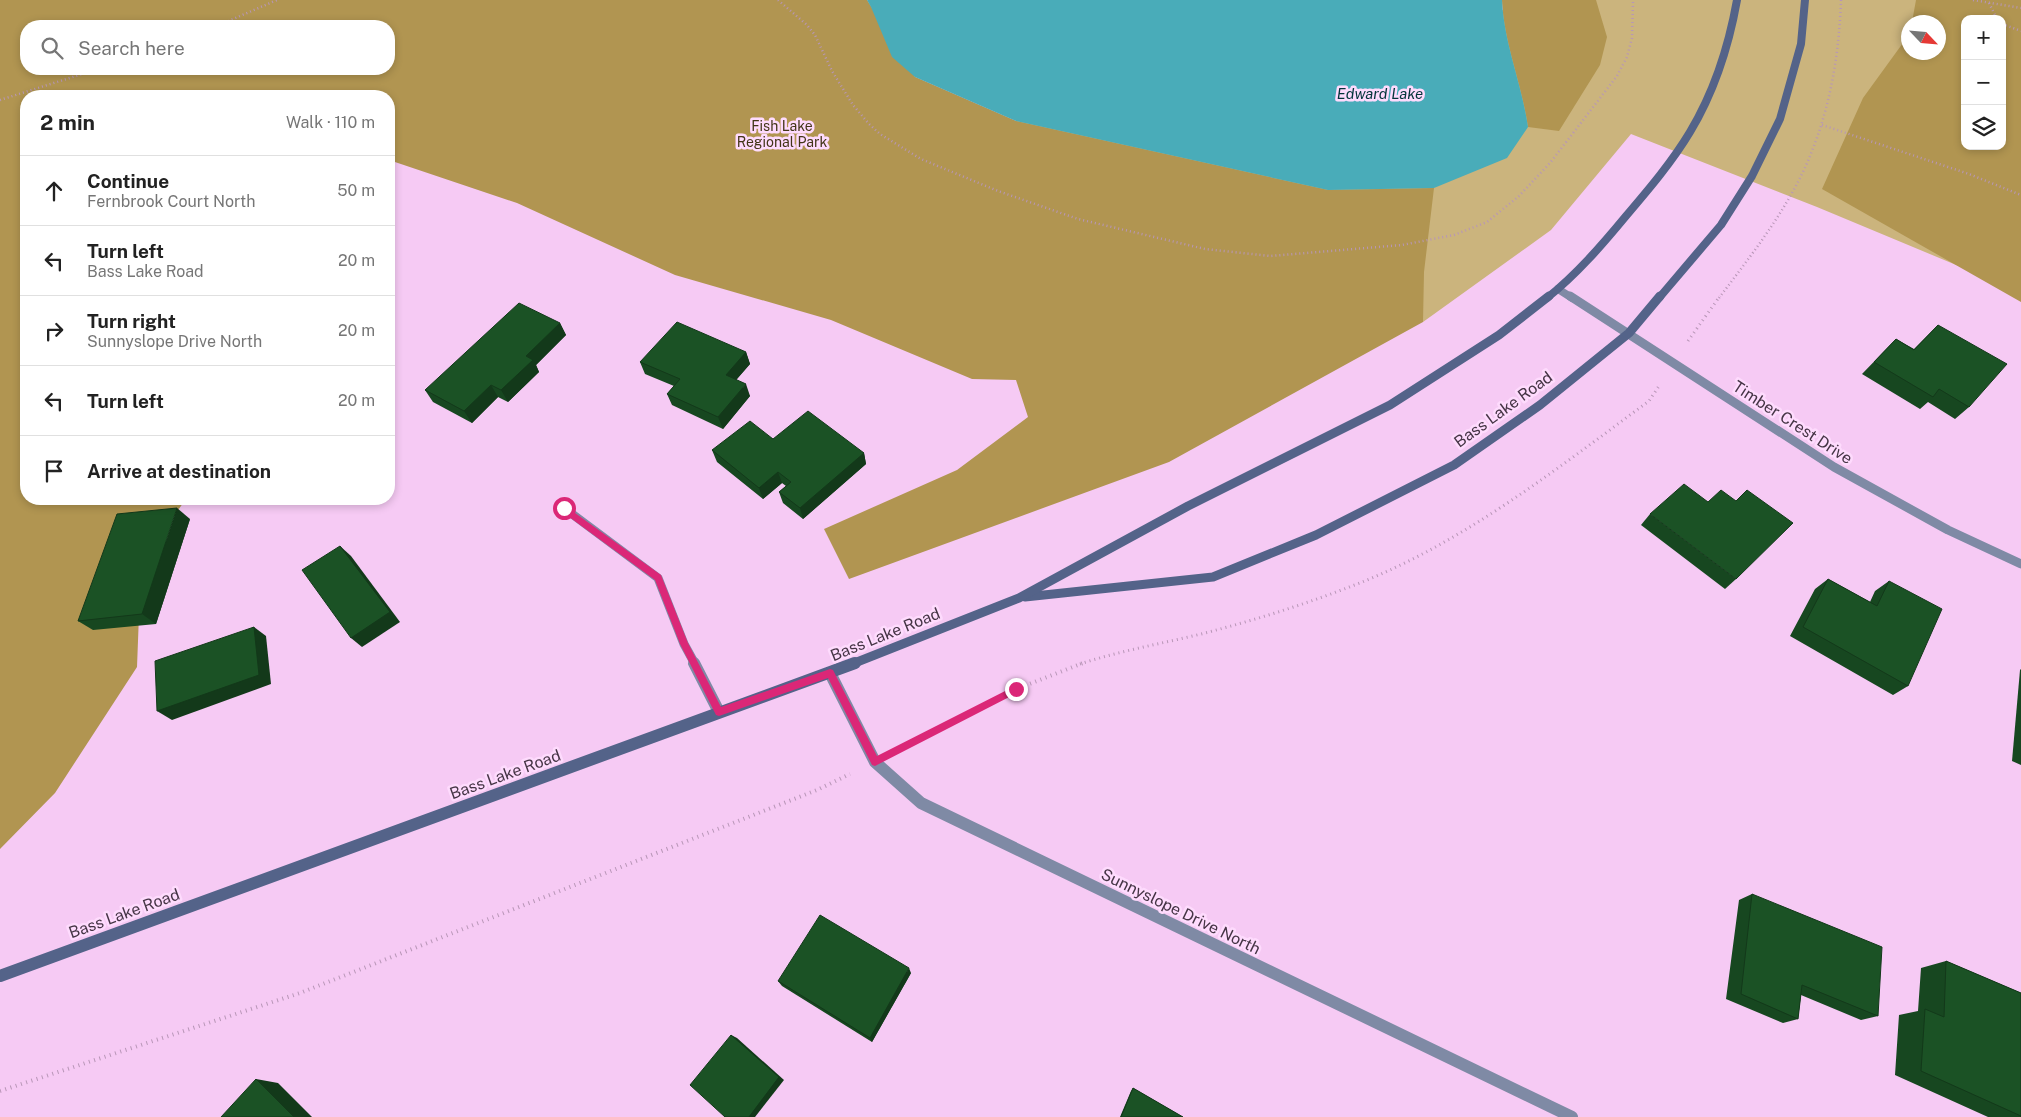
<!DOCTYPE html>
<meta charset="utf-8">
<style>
body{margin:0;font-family:"Public Sans",sans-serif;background:#f2f2f2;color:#222}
.controls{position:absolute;right:15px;top:15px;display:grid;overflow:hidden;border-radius:10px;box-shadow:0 2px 8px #0003}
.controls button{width:45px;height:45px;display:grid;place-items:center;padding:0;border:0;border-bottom:1px solid #e0e0e0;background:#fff;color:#222;font:25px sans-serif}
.compass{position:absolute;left:1901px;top:15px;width:45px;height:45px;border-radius:50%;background:#fff;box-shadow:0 2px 8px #0003;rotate:116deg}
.stop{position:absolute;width:15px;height:15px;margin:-11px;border:4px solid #db2777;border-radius:50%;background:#fff}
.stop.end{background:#db2777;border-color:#fff;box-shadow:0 1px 5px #0008}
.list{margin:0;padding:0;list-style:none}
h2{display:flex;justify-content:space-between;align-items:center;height:65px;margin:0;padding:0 20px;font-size:21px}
h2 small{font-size:16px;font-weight:400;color:#767676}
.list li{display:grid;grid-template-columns:32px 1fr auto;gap:15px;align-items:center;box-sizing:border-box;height:70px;padding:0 20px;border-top:1px solid #e0e0e0}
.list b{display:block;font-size:19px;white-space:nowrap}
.list p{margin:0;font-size:16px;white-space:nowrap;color:#767676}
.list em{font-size:16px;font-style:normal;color:#767676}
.icon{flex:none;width:28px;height:28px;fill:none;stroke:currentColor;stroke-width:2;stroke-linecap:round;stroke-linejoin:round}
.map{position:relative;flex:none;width:2021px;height:1117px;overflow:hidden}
.search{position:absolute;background:#fff;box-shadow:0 2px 8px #0003;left:20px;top:20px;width:375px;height:55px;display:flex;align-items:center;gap:12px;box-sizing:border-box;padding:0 18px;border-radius:20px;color:#767676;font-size:19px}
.panel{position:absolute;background:#fff;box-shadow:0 2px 8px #0003;left:20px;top:90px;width:375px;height:415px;border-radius:20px}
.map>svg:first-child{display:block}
.green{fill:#cbb47d;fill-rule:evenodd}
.forest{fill:#b19551;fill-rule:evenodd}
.water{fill:#49acb9}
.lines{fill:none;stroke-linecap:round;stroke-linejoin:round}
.path-far2{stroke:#b896b7;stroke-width:2.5;stroke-dasharray:1 3;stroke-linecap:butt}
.path-far1{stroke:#b896b7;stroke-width:3;stroke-dasharray:1 4;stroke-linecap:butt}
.path{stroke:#b896b7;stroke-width:4;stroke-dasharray:1 4.5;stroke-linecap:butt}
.street-far2{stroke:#7f8aa5;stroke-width:8}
.street-far1{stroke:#7f8aa5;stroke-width:9}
.street{stroke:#7f8aa5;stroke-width:12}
.secondary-far2{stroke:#546389;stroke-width:8}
.secondary-far1{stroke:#546389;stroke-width:9}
.secondary{stroke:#546389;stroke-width:12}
.wall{fill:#174720}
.shaded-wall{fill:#13391a}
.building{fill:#1b5225;stroke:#13391a}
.route{fill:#db2777}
.labels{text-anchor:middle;stroke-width:5;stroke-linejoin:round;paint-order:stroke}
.far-park-label{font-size:14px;fill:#423517;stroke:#fedbfd}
.far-water-label{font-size:15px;font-style:italic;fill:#023339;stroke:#fedbfd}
.street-label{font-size:16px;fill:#453445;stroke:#fedbfd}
</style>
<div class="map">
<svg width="2021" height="1117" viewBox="0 0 2021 1117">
<rect width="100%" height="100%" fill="#f6caf4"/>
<path class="green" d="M0,0H867L915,77L1016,121L1503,10L1502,0H2021V292L1817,207L1631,134L1551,230L1423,322L389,96H26ZM1965,19H2002V146H1965ZM1908,22H1938V52H1908ZM26,26H389V69H26Z"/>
<g class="forest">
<path d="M0,0H867L915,77L1016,121L1328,190L1434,188L1424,272L1423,322L1169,462L849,579L824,529L957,470L1028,417L1016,380L972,379L831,320L675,275L517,203L389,160V96H26V499H186L141,562L137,667L55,793L0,849ZM26,26H389V69H26Z"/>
<path d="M1502,0H1596L1607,37L1600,65L1559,131L1528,127C1522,84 1504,44 1502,0Z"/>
<path d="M1916,0H2021V302L1822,189L1863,98L1908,36V52H1938V22H1912ZM1965,19H2002V146H1965Z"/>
</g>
<path class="water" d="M867,0H1502C1504,44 1522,84 1528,127L1507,158L1434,188L1328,190L1016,121L915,77L892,57L871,7Z"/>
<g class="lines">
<g class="path-far2">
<path d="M778,0L807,25L815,35L832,71L853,105L869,124L880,134L921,159L998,191L1078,219L1205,249L1270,256L1402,245L1454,235L1487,222L1519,196L1550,163L1617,76L1627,57L1632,38L1633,0"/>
<path d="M1973,0L2021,8"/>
<path d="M1989,3L1997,19"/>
<path d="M2002,24L2021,31"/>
<path d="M217,26L277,0"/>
<path d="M0,100L98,69"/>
<path d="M1822,125L1969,174L2021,195"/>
<path d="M1719,298C1749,258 1780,219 1802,174C1828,120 1839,60 1841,0"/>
</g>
<g class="path-far1">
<path d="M1688,341L1720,296"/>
<path d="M1080,664C1119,651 1160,644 1201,634C1252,621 1303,605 1352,586C1462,544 1555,470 1649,401L1659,386"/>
</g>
<g class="path">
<path d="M902,747L1014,690L1083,663"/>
<path d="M0,1091L300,993L817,790L850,774"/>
</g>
<path class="street-far2" d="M1558,289L1572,298"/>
<g class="street-far1">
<path d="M1570,296L1834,467L1948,530L2021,564"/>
<path d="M564,508L658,578L684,644L695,664"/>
</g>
<g class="street">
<path d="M694,663L719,712"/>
<path d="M830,673L875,762L921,803L1572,1117"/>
</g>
<g class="secondary-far2">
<path d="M1547,298C1577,274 1602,245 1626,216C1649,189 1672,162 1690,132C1714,92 1729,45 1737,0"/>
<path d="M1659,298L1721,225L1752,176L1780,119L1801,44L1805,0"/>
</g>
<g class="secondary-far1">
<path d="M1025,597L1213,577L1316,535L1454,465L1540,405L1629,333L1660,296"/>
<path d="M852,664L1019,598L1188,506L1390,405L1499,335L1549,296"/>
</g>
<path class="secondary" d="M0,976L855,663"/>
</g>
<g class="wall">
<path d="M560,323L566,335L536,365L539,372L508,402L498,397L472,423L433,402L425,390Z"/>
<path d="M1938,325L1969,407L1955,419L1928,402L1920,409L1862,374L1896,339L1914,349Z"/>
<path d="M746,352L750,364L736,380L750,396L723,429L672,405L667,394L674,386L645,374L640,362Z"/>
<path d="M773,439L864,453L866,464L803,519L783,503L779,492L786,486L782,483L763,499L717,462L712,450Z"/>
<path d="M1650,514L1736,579L1725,589L1641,525Z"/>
<path d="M190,519L156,624L93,630L78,621Z"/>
<path d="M1828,579L1870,602L1875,591L1889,581L1908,686L1893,695L1790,636L1815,589Z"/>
<path d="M2021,669V765L2012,761L2020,670Z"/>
<path d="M1752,894L1878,1016L1861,1020L1801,995L1798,1019L1783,1023L1726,999L1739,900Z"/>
<path d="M1946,961L2021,993V1117H1988L1895,1075L1899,1015L1918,1011L1921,968Z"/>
<path d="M911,973L872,1042L782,986L778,981Z"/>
<path d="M1133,1088L1183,1117H1120L1131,1091Z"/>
</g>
<g class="shaded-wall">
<path d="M560,323L566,335L536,365L539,372L508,402L501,390L526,356Z"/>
<path d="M746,352L750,364L730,387L726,375Z"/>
<path d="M746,384L750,396L723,429L718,417Z"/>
<path d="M491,385L498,397L472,423L464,411Z"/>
<path d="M864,453L866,464L803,519L800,508Z"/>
<path d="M778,472L782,483L763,499L759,488Z"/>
<path d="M177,508L190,519L156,624L142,614Z"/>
<path d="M340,546L351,556L400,622L362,647L351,638Z"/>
<path d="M254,627L266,636L271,684L172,720L157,711Z"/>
<path d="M909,968L911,973L872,1042L870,1038Z"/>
<path d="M731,1035L737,1038L784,1080L755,1117H749Z"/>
<path d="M256,1079L278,1083L312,1117H294Z"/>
</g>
<g class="building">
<path d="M519,303L560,323L526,356L533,360L501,390L491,385L464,411L425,390Z"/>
<path d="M677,322L746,352L726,375L746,384L718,417L667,394L680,379L640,362Z"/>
<path d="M1938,325L2007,364L1969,407L1939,389L1933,397L1874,362L1896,339L1914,350Z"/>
<path d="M808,411L864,453L800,508L779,492L791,482L778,472L759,488L712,450L750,421L773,439Z"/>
<path d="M1684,484L1708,502L1721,490L1736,501L1747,490L1793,523L1736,579L1650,514Z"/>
<path d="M177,508L142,614L78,621L117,514Z"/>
<path d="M340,546L390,612L351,638L302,570Z"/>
<path d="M1828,579L1877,606L1889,581L1942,609L1908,686L1803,627Z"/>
<path d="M254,627L259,675L157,711L155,661Z"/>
<path d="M1752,894L1882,947L1878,1016L1802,985L1798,1019L1741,994Z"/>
<path d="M820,915L909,968L870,1038L778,981Z"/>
<path d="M1946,961L2021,993V1116L1921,1071L1925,1009L1944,1017Z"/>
<path d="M731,1035L779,1077L749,1117H725L690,1085Z"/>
<path d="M256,1079L294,1117H221Z"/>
<path d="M1133,1088L1183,1117H1121Z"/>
</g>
<path class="route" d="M564,505L661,575L688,643L721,707L830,669L833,670L877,756L1013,687L1016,685L1020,689L1019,692L875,766L872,765L828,678L719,716L716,715L680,644L655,580L561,511L560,508Z"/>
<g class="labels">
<g class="far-park-label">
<text x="782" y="131">Fish Lake<tspan x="782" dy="16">Regional Park</tspan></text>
</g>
<g class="far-water-label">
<text x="1380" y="99">Edward Lake</text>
</g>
<g class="street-label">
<text transform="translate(1503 409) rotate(-36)" y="6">Bass Lake Road</text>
<text transform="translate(1793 422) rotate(33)" y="6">Timber Crest Drive</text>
<text transform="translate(885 634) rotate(-22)" y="6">Bass Lake Road</text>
<text transform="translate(505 774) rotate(-20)" y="6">Bass Lake Road</text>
<text transform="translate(1181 911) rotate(26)" y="6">Sunnyslope Drive North</text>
<text transform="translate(124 913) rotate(-20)" y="6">Bass Lake Road</text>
</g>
</g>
</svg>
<div class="controls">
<button>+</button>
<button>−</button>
<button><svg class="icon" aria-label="layers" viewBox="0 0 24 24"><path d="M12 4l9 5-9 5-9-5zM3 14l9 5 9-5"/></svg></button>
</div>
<svg class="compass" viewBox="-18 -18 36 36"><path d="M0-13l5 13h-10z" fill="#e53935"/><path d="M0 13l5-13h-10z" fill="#767676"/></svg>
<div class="stop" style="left:564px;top:508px"></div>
<div class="stop end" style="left:1016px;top:689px"></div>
<div class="search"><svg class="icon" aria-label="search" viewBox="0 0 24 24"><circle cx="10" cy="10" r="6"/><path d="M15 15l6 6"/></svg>Search here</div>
<section class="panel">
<h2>2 min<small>Walk · 110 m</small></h2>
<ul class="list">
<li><svg class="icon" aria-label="ahead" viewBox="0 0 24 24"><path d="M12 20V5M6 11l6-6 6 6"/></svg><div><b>Continue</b><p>Fernbrook Court North</p></div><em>50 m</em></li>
<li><svg class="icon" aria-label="left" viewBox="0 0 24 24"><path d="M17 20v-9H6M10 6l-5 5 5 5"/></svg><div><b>Turn left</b><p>Bass Lake Road</p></div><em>20 m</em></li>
<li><svg class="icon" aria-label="right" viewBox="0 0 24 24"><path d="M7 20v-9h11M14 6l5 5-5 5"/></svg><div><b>Turn right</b><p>Sunnyslope Drive North</p></div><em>20 m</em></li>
<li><svg class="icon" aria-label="left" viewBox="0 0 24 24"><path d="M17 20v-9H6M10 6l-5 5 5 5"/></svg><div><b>Turn left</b></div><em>20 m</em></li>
<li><svg class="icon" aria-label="arrive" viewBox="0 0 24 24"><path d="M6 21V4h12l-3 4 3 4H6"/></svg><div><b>Arrive at destination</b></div></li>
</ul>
</section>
</div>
